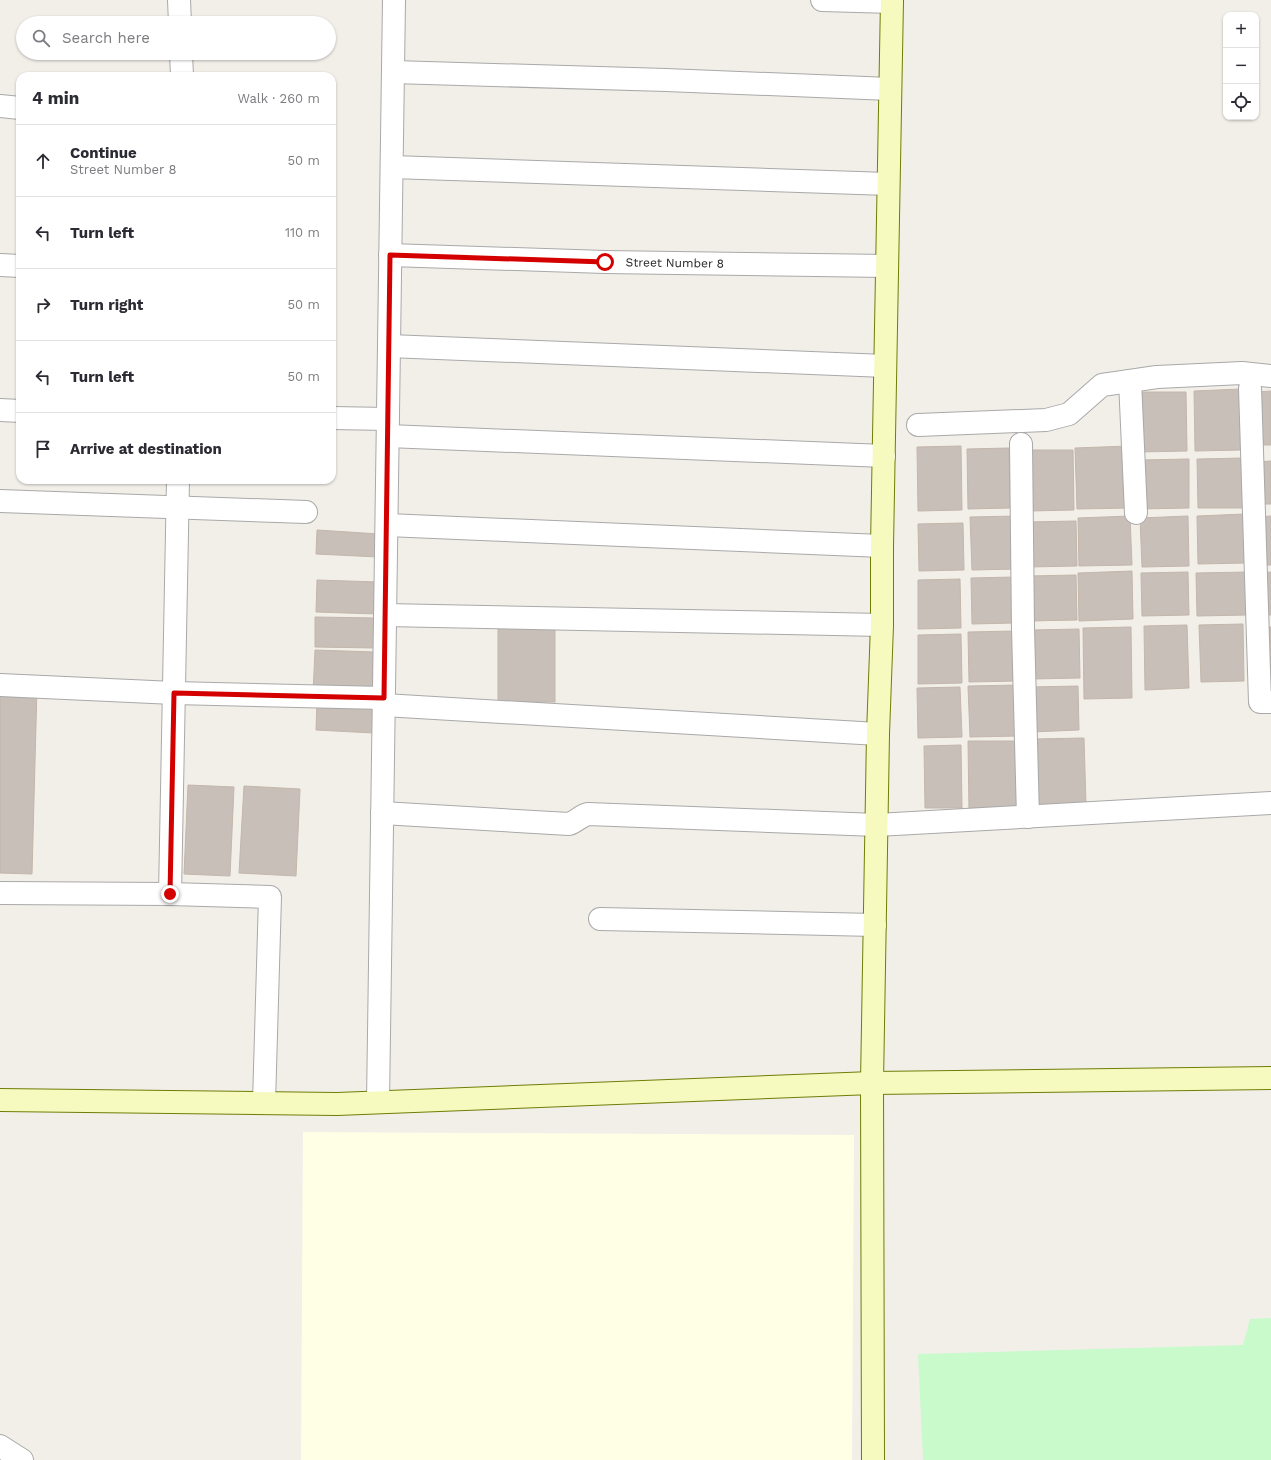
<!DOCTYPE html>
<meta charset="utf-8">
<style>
body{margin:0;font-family:"Work Sans",sans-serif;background:#f2f2f3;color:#2b2b33}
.controls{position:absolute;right:12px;top:12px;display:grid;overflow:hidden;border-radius:8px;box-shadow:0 1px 3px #0004}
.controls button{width:36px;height:36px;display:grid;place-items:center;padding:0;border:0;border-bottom:1px solid #e1e1e2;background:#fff;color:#2b2b33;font:20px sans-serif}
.stop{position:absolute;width:12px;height:12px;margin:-9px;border:3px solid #d40000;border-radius:50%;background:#fff}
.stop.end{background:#d40000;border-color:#fff;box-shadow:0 1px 4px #0008}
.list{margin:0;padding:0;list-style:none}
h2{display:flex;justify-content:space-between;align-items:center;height:52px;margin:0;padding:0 16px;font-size:17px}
h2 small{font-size:13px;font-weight:400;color:#7c7c81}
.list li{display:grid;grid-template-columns:26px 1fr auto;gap:12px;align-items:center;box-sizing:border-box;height:72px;padding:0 16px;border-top:1px solid #e1e1e2}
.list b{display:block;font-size:15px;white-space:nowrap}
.list p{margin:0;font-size:13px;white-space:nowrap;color:#7c7c81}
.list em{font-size:13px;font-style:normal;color:#7c7c81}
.icon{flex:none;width:22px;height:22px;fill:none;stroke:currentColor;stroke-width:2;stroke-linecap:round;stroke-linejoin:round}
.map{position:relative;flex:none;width:1271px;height:1460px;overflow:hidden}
.search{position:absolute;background:#fff;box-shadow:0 1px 3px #0004;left:16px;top:16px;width:320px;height:44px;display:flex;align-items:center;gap:10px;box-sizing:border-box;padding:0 14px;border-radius:22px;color:#7c7c81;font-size:15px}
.panel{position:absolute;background:#fff;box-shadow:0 1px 3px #0004;left:16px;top:72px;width:320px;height:412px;border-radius:12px}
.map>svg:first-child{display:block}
.education{fill:#ffffe5}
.park{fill:#c8facc}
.building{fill:#c7bfb8;stroke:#c4b6ab}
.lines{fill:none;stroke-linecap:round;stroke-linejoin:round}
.street-casing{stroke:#a9a9a9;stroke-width:24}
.secondary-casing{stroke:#707d05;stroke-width:24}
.street{stroke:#fff;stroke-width:22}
.secondary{stroke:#f7fabf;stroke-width:22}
.route{stroke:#d40000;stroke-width:5}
.labels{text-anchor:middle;stroke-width:3;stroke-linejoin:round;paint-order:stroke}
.street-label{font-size:12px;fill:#222;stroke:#fff}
</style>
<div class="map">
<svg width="1271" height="1460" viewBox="0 0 1271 1460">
<rect width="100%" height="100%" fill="#f2efe9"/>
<path class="education" d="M303,1132L854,1135L852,1460H301Z"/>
<path class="park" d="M1271,1318V1460H923L918,1354L1243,1345L1250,1319Z"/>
<g class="building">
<path d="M1241,389L1242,450L1195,451L1194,391Z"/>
<path d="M1271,391V445H1256L1255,392Z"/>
<path d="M1139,392H1186L1187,451L1139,452Z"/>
<path d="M961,446L962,510L918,511L917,447Z"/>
<path d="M1129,446L1130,508L1077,509L1075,448Z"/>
<path d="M1009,448L1010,508L968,509L967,449Z"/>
<path d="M1029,450H1073L1074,510L1029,511Z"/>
<path d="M1243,458L1245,508H1198L1197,459Z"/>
<path d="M1189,459V508L1140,509V460Z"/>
<path d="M1271,461V504H1258L1257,462Z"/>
<path d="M1245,514L1246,563L1198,564L1197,516Z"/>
<path d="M1017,516L1018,569L972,570L970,517Z"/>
<path d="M1130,516L1132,565L1079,566L1078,518Z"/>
<path d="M1188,516L1189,566L1142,567L1140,518Z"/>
<path d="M1271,516V565H1260L1259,517Z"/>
<path d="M1076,521L1077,566L1029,567L1028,522Z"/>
<path d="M963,523L964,570L919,571L918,524Z"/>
<path d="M317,530L379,534L378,557L316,554Z"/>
<path d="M1132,571L1133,619L1079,621L1078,573Z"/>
<path d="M1188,572L1189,615L1142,616L1141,573Z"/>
<path d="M1246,572L1247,615L1197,616L1196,573Z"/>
<path d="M1271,572V615H1262L1261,573Z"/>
<path d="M1076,575L1077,620L1030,621L1029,576Z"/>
<path d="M1014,577V623L972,624L971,578Z"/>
<path d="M960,579L961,628L918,629V580Z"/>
<path d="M317,580L378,582L377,614L316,612Z"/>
<path d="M315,617L376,618V648L315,647Z"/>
<rect x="498" y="622" width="57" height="80"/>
<path d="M1243,624L1244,681L1201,682L1199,625Z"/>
<path d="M1187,625L1189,688L1145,690L1144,626Z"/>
<path d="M1131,627L1132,698L1084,699L1083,628Z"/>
<path d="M1262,627H1271V682H1263Z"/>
<path d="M1079,629L1080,678L1031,679V630Z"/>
<path d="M1015,631L1017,681L969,682L968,632Z"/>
<path d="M961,634L962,683L918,684V635Z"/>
<path d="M315,650L375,652L374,696L313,694Z"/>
<path d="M1019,685L1020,736L970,737L968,686Z"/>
<path d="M1078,686L1079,730L1031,732L1030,687Z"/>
<path d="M0,687L37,688L32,874L0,873Z"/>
<path d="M960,687L962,737L918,738L917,688Z"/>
<path d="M317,700L375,703L374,733L316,730Z"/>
<path d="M1084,738L1086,804L1035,805L1034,739Z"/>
<path d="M968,741H1017L1018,811L969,812Z"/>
<path d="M961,745L962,808H925L924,746Z"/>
<path d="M188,785L234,787L230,876L184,874Z"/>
<path d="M244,786L300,789L296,876L239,873Z"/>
</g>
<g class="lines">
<g class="street-casing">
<g id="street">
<path d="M179,0L180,23"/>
<path d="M822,0L892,2"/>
<path d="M181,53L182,76"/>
<path d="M393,72L666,80L890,89"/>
<path d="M0,106L20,108"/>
<path d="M392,167L888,184"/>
<path id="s1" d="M390,255L605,262L887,266"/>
<path d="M0,265L20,266"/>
<path d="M389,346L885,366"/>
<path d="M1130,381L1136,513"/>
<path d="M1250,388L1260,702H1271"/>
<path d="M0,410L20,411"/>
<path d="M332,418L388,419"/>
<path d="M918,425L1046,420L1069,414L1102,385L1157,377L1242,373L1271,376"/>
<path d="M388,436L884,456"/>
<path d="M1021,444L1023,628L1028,817"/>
<path d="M0,501L306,512"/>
<path d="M387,525L882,546"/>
<path d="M385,615L882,625"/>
<path d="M0,685L174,693L384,698"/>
<path d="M384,705L878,734"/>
<path d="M382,813L569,824C576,822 580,816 588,814L877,825L1271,803"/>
<path d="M0,893L170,894L270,897L264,1103"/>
<path d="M170,894L178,480"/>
<path d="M600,919L875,925"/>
<path d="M378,1102L394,0"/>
<path d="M0,1446L22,1460"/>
</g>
</g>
<g class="secondary-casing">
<g id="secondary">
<path d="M0,1100L337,1104L872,1083L1271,1078"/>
<path d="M873,1460L872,1083L878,734L882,625V546L892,0"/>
</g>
</g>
<use href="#street" class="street"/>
<use href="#secondary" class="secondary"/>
</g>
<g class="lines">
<path class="route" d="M170,894L174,693L384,698L390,255L605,262"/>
</g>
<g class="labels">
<g class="street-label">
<text dy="4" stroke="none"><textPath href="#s1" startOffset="285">Street Number 8</textPath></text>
</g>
</g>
</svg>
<div class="controls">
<button>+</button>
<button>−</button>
<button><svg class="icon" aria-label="locate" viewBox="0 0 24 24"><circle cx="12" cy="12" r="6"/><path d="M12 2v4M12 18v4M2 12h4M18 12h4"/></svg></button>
</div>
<div class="stop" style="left:605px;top:262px"></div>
<div class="stop end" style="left:170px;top:894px"></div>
<div class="search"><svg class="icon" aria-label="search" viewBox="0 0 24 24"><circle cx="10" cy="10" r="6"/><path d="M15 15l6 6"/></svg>Search here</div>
<section class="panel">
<h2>4 min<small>Walk · 260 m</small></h2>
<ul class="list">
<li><svg class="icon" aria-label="ahead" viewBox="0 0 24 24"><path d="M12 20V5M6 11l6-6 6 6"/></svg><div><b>Continue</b><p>Street Number 8</p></div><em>50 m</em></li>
<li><svg class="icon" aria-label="left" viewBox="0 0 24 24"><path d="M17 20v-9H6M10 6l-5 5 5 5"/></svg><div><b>Turn left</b></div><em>110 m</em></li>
<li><svg class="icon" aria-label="right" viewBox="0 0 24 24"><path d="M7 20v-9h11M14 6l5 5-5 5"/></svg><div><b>Turn right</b></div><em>50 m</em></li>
<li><svg class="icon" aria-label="left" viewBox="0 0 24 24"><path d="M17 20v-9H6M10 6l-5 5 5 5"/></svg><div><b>Turn left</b></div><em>50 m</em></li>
<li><svg class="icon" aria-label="arrive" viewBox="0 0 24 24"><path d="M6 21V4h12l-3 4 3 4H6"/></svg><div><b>Arrive at destination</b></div></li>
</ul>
</section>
</div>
